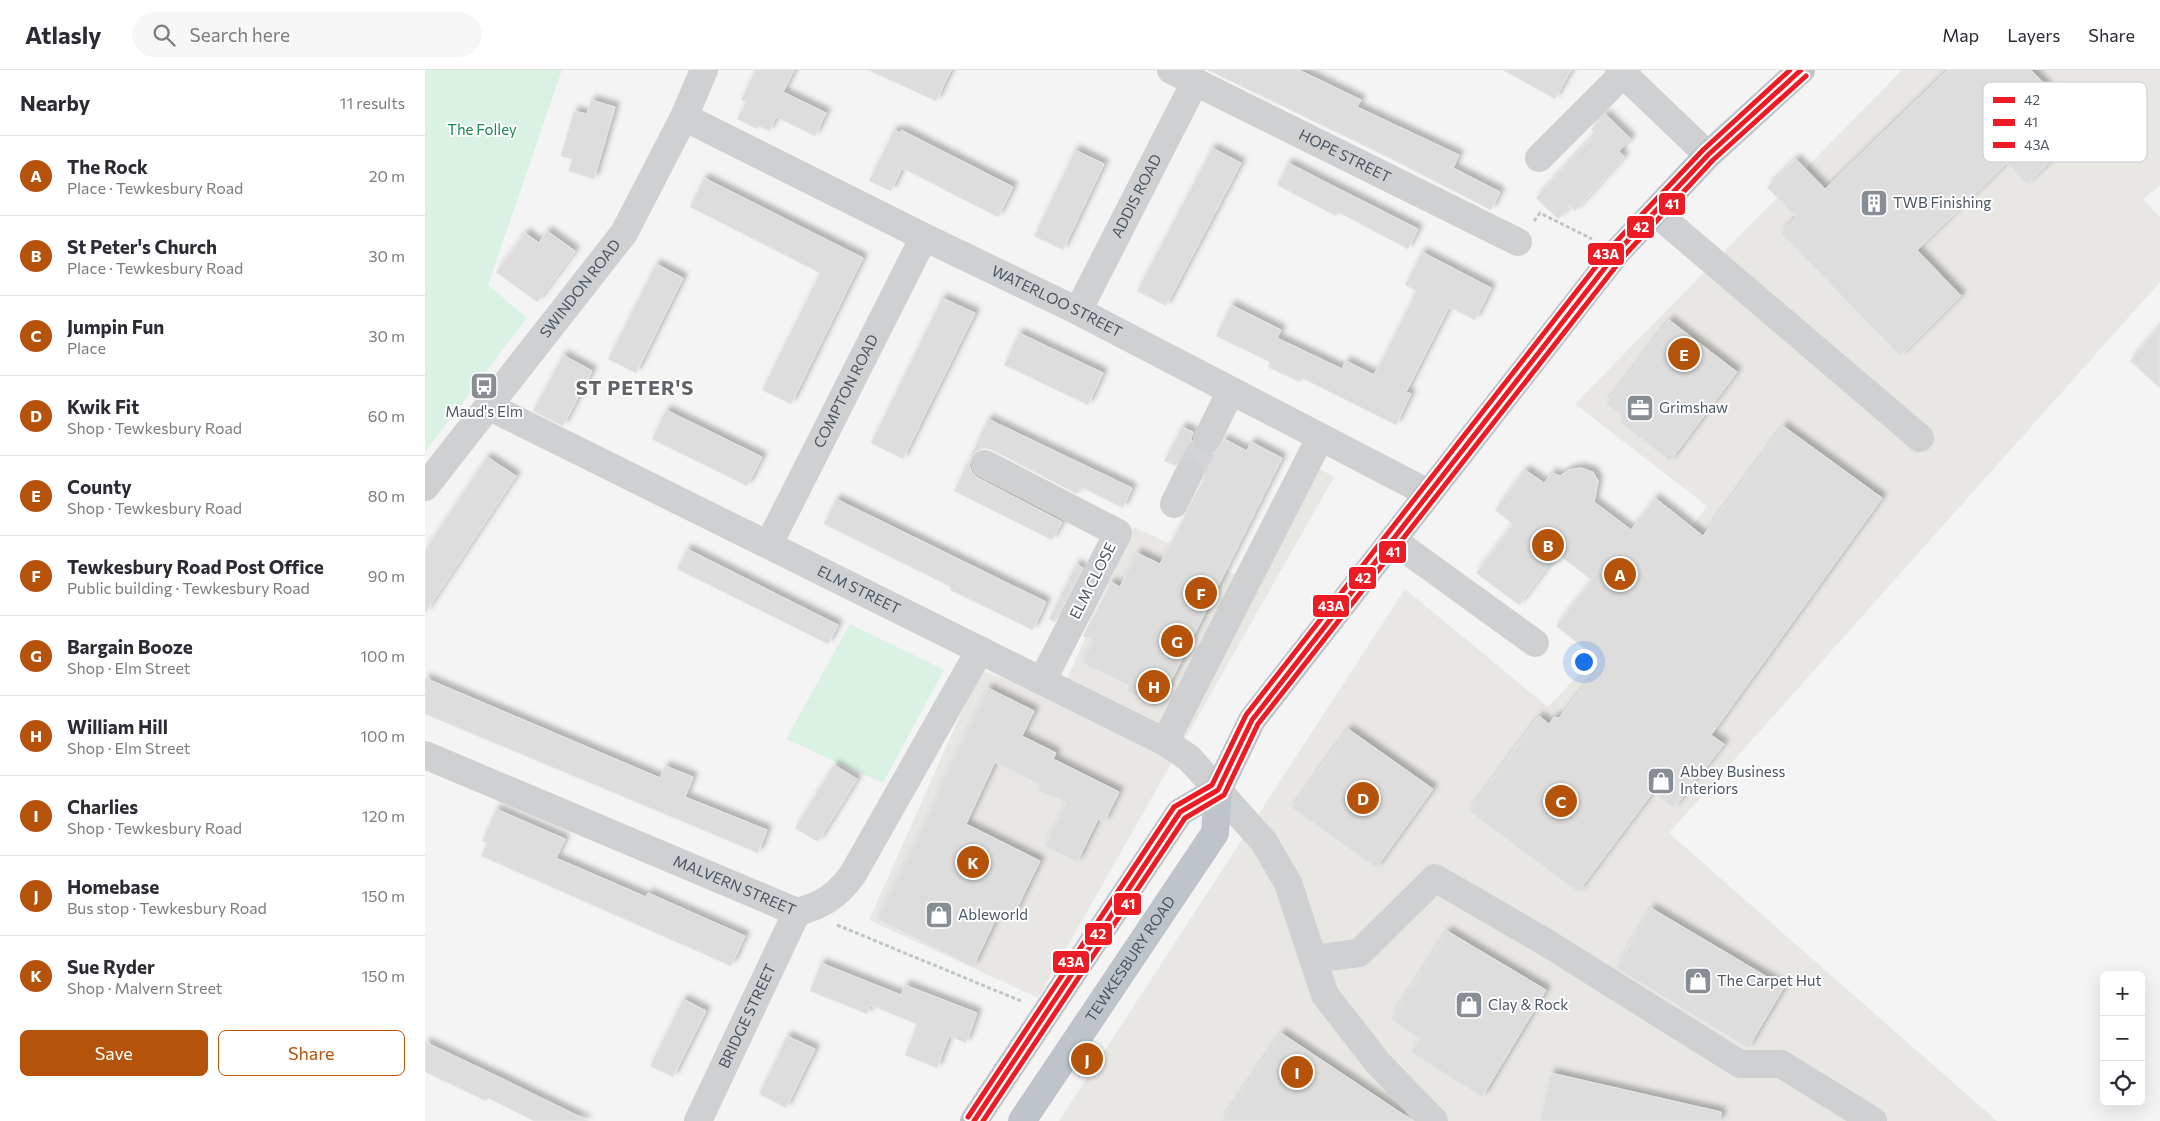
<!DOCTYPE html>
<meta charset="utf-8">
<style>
body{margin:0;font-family:Commissioner,sans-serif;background:#f7f7f7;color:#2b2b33}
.controls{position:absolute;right:15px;bottom:15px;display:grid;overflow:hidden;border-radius:8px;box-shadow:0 5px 20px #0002}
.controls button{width:45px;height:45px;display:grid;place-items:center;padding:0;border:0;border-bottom:1px solid #e1e1e2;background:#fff;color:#2b2b33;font:25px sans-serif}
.you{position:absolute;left:1158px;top:591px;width:18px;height:18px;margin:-12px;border:4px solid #fff;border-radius:50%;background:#1a73e8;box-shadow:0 0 0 8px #1a73e833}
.badge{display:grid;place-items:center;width:32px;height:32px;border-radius:50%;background:#b45309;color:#fff;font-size:16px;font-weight:700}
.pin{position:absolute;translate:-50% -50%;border:2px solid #fff;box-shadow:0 1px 5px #0006}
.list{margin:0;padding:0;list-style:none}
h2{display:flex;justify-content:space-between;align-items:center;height:65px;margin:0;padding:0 20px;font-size:21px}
h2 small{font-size:16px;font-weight:400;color:#7c7c81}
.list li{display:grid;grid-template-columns:32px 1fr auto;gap:15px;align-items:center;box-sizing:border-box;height:80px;padding:0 20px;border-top:1px solid #e1e1e2}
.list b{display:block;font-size:19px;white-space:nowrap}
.list p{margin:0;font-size:16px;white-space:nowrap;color:#7c7c81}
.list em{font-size:16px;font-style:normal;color:#7c7c81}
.actions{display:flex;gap:10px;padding:15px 20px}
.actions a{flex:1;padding:11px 0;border:1px solid #b45309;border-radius:8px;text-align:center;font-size:18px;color:#b45309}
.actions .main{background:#b45309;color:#fff}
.icon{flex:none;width:28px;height:28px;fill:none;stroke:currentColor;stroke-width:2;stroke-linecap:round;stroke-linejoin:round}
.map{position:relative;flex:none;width:1735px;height:1051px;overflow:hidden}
header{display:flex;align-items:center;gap:30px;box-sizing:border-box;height:70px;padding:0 25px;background:#fff;border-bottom:1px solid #e1e1e2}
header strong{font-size:24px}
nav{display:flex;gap:28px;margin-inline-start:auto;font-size:18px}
.search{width:350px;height:45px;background:#f7f7f7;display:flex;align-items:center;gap:12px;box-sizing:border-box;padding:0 18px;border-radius:28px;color:#7c7c81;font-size:19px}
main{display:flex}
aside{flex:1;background:#fff}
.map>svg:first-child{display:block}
.commercial{fill:#e8e7e3}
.green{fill:#d9f2e3}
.building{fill:#ddddde;stroke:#e5e6e7;filter:url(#shadow)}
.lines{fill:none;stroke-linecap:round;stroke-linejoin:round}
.minor-tunnel{stroke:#d2d4d7;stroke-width:28;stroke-dasharray:28 14;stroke-linecap:butt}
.path{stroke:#bcc7c4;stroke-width:3;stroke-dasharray:4 2.5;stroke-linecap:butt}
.minor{stroke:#ced0d2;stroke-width:28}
.highway{stroke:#bec4c9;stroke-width:28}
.bus-1-casing{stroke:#fff;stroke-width:9}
.bus-2-casing{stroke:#fff;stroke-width:9}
.bus-3-casing{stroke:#fff;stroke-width:9}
.bus-1{stroke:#ed1c24;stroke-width:5}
.bus-2{stroke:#ed1c24;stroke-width:5}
.bus-3{stroke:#ed1c24;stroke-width:5}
.labels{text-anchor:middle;stroke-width:4;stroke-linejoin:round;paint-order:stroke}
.park-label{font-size:15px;fill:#17864f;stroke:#fff}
.street-label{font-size:15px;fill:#4a5661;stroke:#fff}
.poi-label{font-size:15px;fill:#4a5661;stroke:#fff;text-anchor:start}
.district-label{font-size:20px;font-weight:bold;letter-spacing:1px;fill:#5f6368;stroke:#fff}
.key{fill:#fff;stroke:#c9ccd0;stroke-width:1}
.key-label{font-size:14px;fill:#4a5661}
.line-badge{stroke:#fff;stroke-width:2}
.badge-label{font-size:14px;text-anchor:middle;font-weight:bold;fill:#fff}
</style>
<header>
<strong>Atlasly</strong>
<div class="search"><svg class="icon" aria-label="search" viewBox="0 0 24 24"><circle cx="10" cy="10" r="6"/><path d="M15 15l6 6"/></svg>Search here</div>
<nav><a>Map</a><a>Layers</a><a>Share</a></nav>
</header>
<main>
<aside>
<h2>Nearby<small>11 results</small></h2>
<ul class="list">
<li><span class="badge">A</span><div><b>The Rock</b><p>Place · Tewkesbury Road</p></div><em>20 m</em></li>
<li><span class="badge">B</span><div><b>St Peter's Church</b><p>Place · Tewkesbury Road</p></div><em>30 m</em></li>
<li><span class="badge">C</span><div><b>Jumpin Fun</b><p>Place</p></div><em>30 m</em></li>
<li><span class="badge">D</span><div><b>Kwik Fit</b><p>Shop · Tewkesbury Road</p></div><em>60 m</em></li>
<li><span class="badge">E</span><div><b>County</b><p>Shop · Tewkesbury Road</p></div><em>80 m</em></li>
<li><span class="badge">F</span><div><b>Tewkesbury Road Post Office</b><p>Public building · Tewkesbury Road</p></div><em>90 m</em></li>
<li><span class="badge">G</span><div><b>Bargain Booze</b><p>Shop · Elm Street</p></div><em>100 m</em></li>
<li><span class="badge">H</span><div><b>William Hill</b><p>Shop · Elm Street</p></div><em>100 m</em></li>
<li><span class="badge">I</span><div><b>Charlies</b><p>Shop · Tewkesbury Road</p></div><em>120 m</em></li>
<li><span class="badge">J</span><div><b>Homebase</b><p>Bus stop · Tewkesbury Road</p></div><em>150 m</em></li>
<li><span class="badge">K</span><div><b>Sue Ryder</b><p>Shop · Malvern Street</p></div><em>150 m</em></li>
</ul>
<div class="actions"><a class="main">Save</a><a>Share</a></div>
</aside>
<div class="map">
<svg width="1735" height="1051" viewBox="0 0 1735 1051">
<defs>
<filter id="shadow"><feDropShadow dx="4.5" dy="-4.5" stdDeviation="2.5" flood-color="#0004"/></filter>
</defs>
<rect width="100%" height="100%" fill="#f4f4f4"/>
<g class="commercial">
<path d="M1477,0H1735V116L1718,129L1735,147V212L1244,763L1572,1051H634L980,519L1123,637L1176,581L1282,436L1150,334Z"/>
<path d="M878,389L909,407L613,928L444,850L555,601L635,625L709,457L817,508Z"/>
</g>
<g class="green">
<path d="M0,0H137L63,215L102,248L0,382Z"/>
<path d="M425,554L519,600L458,713L361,669Z"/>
</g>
<g class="building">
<path d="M330,0H369L358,22L401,43L390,66L351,47L344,61L333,56L332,59L312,49L321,32L316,30Z"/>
<path d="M443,0H526L511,31Z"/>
<path d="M783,0H874L936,30L932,37L1034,85L1028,98L1075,122L1066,140L965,88Z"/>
<path d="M1078,0H1146L1130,29Z"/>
<path d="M1523,0H1606L1624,19L1605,38L1642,75L1602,114L1582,93L1492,180L1536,226L1475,286L1356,163L1371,147L1342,117L1371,89L1400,119Z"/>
<path d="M166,30L190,37L169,109L144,101L147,89L136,86L149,41L162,44Z"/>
<path d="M1180,44L1206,69L1194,81L1199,87L1150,141L1145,136L1133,149L1111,128L1170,64L1166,59Z"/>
<path d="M469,60L475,63L476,60L588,117L573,147L477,98L466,121L444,111Z"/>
<path d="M787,78L816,93L741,236L712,221Z"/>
<path d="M650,80L679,94L638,180L609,166Z"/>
<path d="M863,93L993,159L983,179L913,142L911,146L852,115Z"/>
<path d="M279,108L438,188L366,334L337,320L395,203L265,137Z"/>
<path d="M122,161L150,181L112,232L71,202L100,163L114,173Z"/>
<path d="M997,182L1066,218L1050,250L1024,237L981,322L986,324L971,355L877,308L875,312L843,297L845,292L791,266L806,235L856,260L852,268L917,299L921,291L949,305L991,221L980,215Z"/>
<path d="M231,194L258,208L211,303L183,289Z"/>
<path d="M517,228L550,243L478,389L446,373Z"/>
<path d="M1244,250L1312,302L1245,391L1194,352L1198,346L1181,334Z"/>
<path d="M1735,256V318L1705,291Z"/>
<path d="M594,263L678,303L663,335L579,295Z"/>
<path d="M138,285L167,301L138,356L108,341Z"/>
<path d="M241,340L337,387L322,416L227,369Z"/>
<path d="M563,349L707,418L698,438L656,417L652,424L567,380L560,378L552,381L546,387L544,395L547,403L553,408L637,452L627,470L529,421Z"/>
<path d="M1358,356L1457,428L1286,665L1299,674L1249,738L1228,722L1153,822L1044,741L1114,646L1124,654L1129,647L1134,648L1178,593L1131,556L1167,510L1132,484L1094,535L1051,503L1088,454L1070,440L1100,400L1119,413L1127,403L1135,406L1144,400L1156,398L1168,402L1173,411L1169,432L1206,460L1230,428L1278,466Z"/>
<path d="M757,357L768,362L766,369L769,377L775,383L782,385L790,382L799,369L822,381L826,372L857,388L733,637L702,621L705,616L657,593L668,571L658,566L686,512L695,517L712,483L735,494L778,410L780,402L777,395L770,389L762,388L756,390L750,396L739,391Z"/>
<path d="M62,387L91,406L0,543V480Z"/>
<path d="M411,429L621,532L608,560L525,520L526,517L399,454Z"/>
<path d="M262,479L413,555L403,574L252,499Z"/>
<path d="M651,494L658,498L630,552L624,549Z"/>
<path d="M0,608L235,708L240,696L268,707L260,727L342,760L333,783L0,644Z"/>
<path d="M563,618L609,641L597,666L631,683L628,689L694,722L679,752L673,749L652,792L620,776L641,733L613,720L615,715L570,692L541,754L615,791L588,846L575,840L548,897L452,849L512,728L510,727Z"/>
<path d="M923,659L1008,719L951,798L867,738Z"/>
<path d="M409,695L432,709L393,772L370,758Z"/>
<path d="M71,739L140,769L131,788L221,827L223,823L320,866L306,896L56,786L62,773L57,771Z"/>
<path d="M1226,838L1359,917L1323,978L1191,898Z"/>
<path d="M1022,861L1121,920L1057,1027L987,983L994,969L966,949Z"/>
<path d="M396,893L476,925L480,915L552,943L541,973L524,966L512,998L480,985L492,954L445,935L442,944L385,921Z"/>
<path d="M258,929L281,941L248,1007L225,996Z"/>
<path d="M856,963L985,1049L987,1051H797Z"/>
<path d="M362,966L390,979L361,1038L334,1024Z"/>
<path d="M0,972L78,1009L163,1051H109L63,1028L61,1031L0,1002Z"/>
<path d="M1126,1003L1296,1042L1295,1051H1115Z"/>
</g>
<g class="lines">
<path class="minor-tunnel" d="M764,403L782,369"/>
<g class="path">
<path d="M1109,151L1115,143L1167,169"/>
<path d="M412,855L596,931"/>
</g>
<g class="minor">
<path id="s1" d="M746,0L1093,172"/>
<path d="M1194,0L1283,85"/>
<path id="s2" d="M259,47L499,167L653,241L1003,423"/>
<path d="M1114,88L1202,0"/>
<path d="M1230,142L1495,368"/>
<path id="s3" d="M653,241L770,12"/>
<path id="s4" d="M63,336L740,672L764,688L839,772L863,813L900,925L953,993L1009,1051"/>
<path d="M782,369L806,321"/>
<path d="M560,394L693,463L617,611"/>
<path id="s5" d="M0,417L199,163L259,47L279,0"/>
<path d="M749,434L764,403"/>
<path d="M969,471L1110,573"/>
<path id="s6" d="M344,474L499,167"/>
<path d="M740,672L895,368"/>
<path id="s7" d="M0,685L372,842C397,836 413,825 428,804L555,580"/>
<path d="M888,889L934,883L1010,808L1117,870L1315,994H1356L1448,1051"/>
<path id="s8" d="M273,1051L372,842"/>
</g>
<g class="highway">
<path d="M549,1051L755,742L793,720"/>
<path id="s9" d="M597,1051L790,763L793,720L827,650L1193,181L1283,85L1376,0"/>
</g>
<g class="bus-1-casing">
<path id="bus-1" d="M549,1051L755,742L793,720L827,650L1193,181L1283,85L1376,0"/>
</g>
<g class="bus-2-casing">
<path id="bus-2" d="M558,1051L760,748L799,725L833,654L1199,186L1288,90L1381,6"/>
</g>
<g class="bus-3-casing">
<path id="bus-3" d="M543,1047L749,737L787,715L821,645L1187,176L1278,80L1365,0"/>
</g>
<use href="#bus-1" class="bus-1"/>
<use href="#bus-2" class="bus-2"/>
<use href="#bus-3" class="bus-3"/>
</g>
<defs>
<g id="building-square" transform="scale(1.4375)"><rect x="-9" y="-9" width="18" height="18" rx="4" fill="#868d94" stroke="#fff"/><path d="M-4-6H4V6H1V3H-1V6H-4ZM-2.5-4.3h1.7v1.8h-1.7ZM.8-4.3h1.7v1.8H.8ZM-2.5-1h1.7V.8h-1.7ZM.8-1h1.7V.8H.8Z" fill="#fff"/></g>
<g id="bus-square" transform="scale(1.4375)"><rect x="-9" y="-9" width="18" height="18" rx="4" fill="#868d94" stroke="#fff"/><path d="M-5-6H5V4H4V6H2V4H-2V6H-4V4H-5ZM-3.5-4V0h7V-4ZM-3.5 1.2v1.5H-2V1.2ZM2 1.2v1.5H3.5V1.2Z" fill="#fff"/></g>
<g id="office-square" transform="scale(1.4375)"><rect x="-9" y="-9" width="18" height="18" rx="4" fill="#868d94" stroke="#fff"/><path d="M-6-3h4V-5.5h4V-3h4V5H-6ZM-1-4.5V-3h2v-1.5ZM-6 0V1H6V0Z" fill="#fff"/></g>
<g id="shop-square" transform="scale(1.4375)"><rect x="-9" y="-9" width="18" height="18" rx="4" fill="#868d94" stroke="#fff"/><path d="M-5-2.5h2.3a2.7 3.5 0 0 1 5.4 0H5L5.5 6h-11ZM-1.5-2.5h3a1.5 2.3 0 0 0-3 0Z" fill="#fff"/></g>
</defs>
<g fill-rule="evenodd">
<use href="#building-square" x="1449" y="133"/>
<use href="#bus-square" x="59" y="316"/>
<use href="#office-square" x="1215" y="338"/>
<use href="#shop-square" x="1236" y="711"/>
<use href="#shop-square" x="514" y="845"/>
<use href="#shop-square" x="1273" y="911"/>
<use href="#shop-square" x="1044" y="935"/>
</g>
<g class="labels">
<g class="park-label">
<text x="57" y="65">The Folley</text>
</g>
<g class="street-label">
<text dy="5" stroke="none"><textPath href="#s1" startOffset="194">HOPE STREET</textPath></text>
<text dy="5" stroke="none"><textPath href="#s3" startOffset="129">ADDIS ROAD</textPath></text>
<text dy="5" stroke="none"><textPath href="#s5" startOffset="252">SWINDON ROAD</textPath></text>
<text dy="5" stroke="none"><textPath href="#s2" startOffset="416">WATERLOO STREET</textPath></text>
<text dy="5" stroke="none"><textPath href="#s6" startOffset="171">COMPTON ROAD</textPath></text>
<text transform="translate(668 511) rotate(-63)" y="5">ELM CLOSE</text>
<text dy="5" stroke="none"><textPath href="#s4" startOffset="414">ELM STREET</textPath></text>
<text dy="5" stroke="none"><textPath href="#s7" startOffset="336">MALVERN STREET</textPath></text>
<text dy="5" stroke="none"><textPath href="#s9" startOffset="195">TEWKESBURY ROAD</textPath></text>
<text dy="5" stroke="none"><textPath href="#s8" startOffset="116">BRIDGE STREET</textPath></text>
</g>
<g class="poi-label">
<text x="1468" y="138">TWB Finishing</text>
<text x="1234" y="343">Grimshaw</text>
<text x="59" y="347" text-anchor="middle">Maud's Elm</text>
<text x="1255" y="707">Abbey Business<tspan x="1255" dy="17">Interiors</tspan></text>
<text x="533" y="850">Ableworld</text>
<text x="1292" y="916">The Carpet Hut</text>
<text x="1063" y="940">Clay &amp; Rock</text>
</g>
<g class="district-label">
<text x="210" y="325">ST PETER'S</text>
</g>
</g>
<rect x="1558" y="12" width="164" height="80" rx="8" class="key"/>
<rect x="1568" y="27" width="22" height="6" fill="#ed1c24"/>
<rect x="1568" y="49" width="22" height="7" fill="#ed1c24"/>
<rect x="1568" y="72" width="22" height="6" fill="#ed1c24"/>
<g class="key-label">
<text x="1599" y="35">42</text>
<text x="1599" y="57">41</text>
<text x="1599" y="80">43A</text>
</g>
<g class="line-badge">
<rect x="1233" y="122" width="28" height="24" rx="5" fill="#ed1c24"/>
<rect x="1201" y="145" width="29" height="24" rx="5" fill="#ed1c24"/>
<rect x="1162" y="172" width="38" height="24" rx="5" fill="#ed1c24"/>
<rect x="953" y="470" width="29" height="24" rx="5" fill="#ed1c24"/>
<rect x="923" y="496" width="29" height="24" rx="5" fill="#ed1c24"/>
<rect x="887" y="524" width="38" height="24" rx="5" fill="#ed1c24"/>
<rect x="688" y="822" width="29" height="24" rx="5" fill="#ed1c24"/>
<rect x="659" y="852" width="29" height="24" rx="5" fill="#ed1c24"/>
<rect x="627" y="880" width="38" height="24" rx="5" fill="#ed1c24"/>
</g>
<g class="badge-label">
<text x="1247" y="139">41</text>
<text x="1216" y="162">42</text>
<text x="1181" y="189">43A</text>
<text x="968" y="487">41</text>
<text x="938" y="513">42</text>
<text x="906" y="541">43A</text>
<text x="703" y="839">41</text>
<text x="673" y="869">42</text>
<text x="646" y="897">43A</text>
</g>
</svg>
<div class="controls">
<button>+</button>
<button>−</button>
<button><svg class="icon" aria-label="locate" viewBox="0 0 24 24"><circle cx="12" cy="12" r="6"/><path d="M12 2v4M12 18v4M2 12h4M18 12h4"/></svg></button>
</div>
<div class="you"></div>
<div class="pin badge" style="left:1195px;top:504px">A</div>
<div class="pin badge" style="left:1123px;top:475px">B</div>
<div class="pin badge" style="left:1136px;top:731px">C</div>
<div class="pin badge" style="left:938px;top:728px">D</div>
<div class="pin badge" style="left:1259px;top:284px">E</div>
<div class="pin badge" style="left:776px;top:523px">F</div>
<div class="pin badge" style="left:752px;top:571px">G</div>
<div class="pin badge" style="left:729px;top:616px">H</div>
<div class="pin badge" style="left:872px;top:1002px">I</div>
<div class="pin badge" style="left:662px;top:989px">J</div>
<div class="pin badge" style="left:548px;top:792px">K</div>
</div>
</main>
